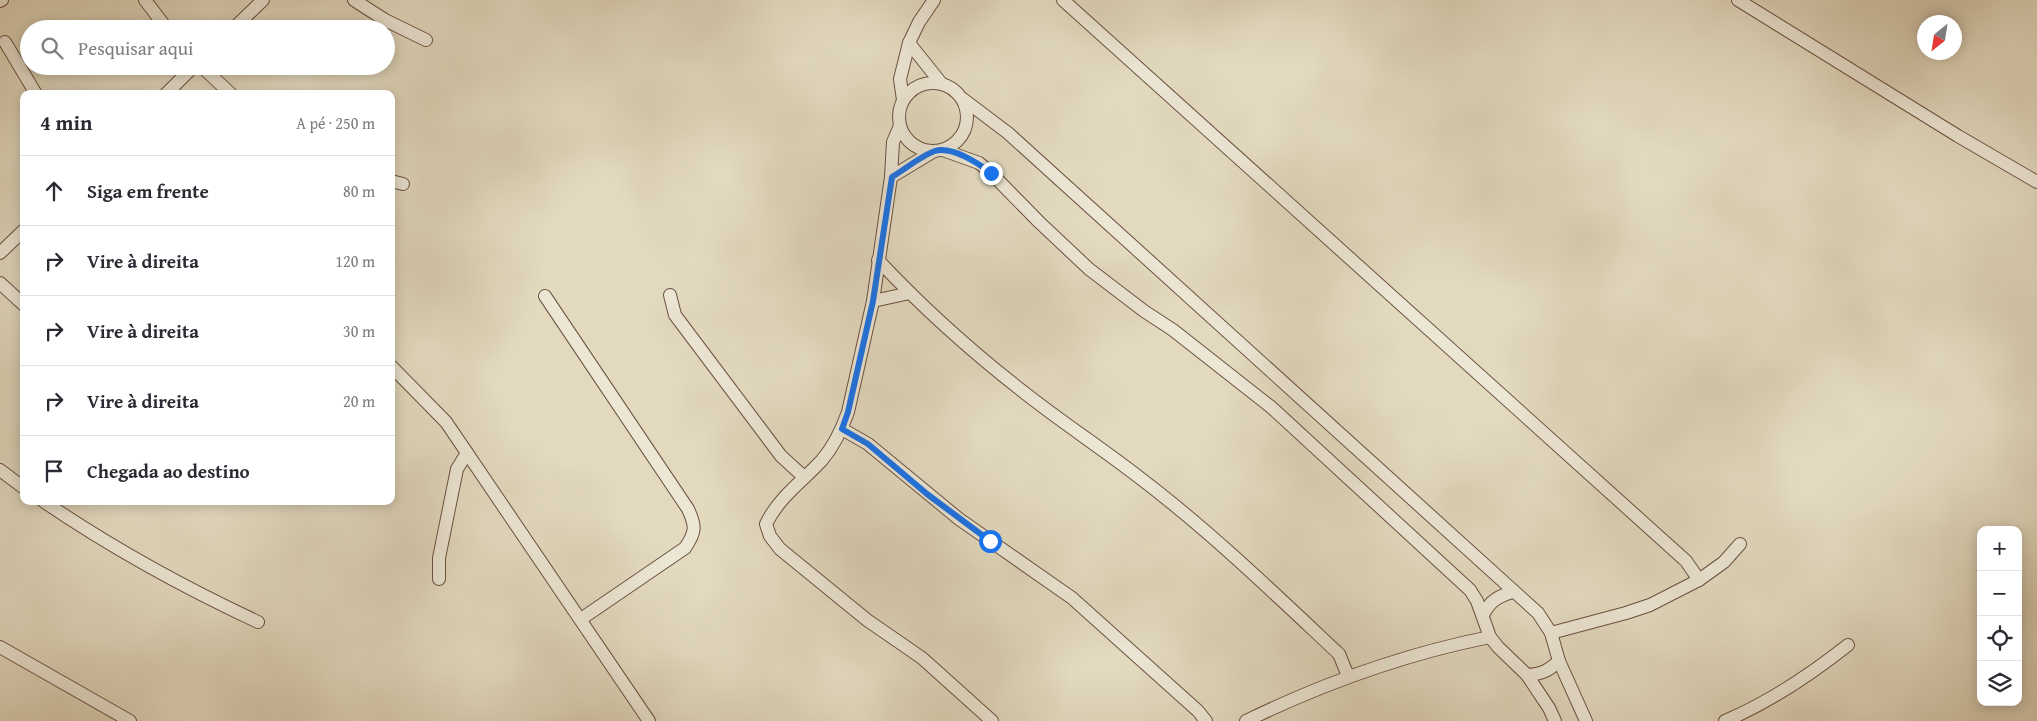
<!DOCTYPE html>
<html lang="pt">
<meta charset="utf-8">
<style>
body{margin:0;font-family:"Gentium Book Plus",serif;background:#f7f7f7;color:#2b2b33}
.controls{position:absolute;right:15px;bottom:15px;display:grid;overflow:hidden;border-radius:10px;box-shadow:0 2px 12px #0003}
.controls button{width:45px;height:45px;display:grid;place-items:center;padding:0;border:0;border-bottom:1px solid #e1e1e2;background:#fff;color:#2b2b33;font:25px sans-serif}
.compass{position:absolute;left:1917px;top:15px;width:45px;height:45px;border-radius:50%;background:#fff;box-shadow:0 2px 12px #0003;rotate:210deg}
.stop{position:absolute;width:15px;height:15px;margin:-11px;border:4px solid #1a73e8;border-radius:50%;background:#fff}
.stop.end{background:#1a73e8;border-color:#fff;box-shadow:0 1px 5px #0008}
.list{margin:0;padding:0;list-style:none}
h2{display:flex;justify-content:space-between;align-items:center;height:65px;margin:0;padding:0 20px;font-size:21px}
h2 small{font-size:16px;font-weight:400;color:#7c7c81}
.list li{display:grid;grid-template-columns:32px 1fr auto;gap:15px;align-items:center;box-sizing:border-box;height:70px;padding:0 20px;border-top:1px solid #e1e1e2}
.list b{display:block;font-size:19px;white-space:nowrap}
.list em{font-size:16px;font-style:normal;color:#7c7c81}
.icon{flex:none;width:28px;height:28px;fill:none;stroke:currentColor;stroke-width:2;stroke-linecap:round;stroke-linejoin:round}
.map{position:relative;flex:none;width:2037px;height:721px;overflow:hidden}
.search{position:absolute;background:#fff;box-shadow:0 2px 12px #0003;left:20px;top:20px;width:375px;height:55px;display:flex;align-items:center;gap:12px;box-sizing:border-box;padding:0 18px;border-radius:28px;color:#7c7c81;font-size:19px}
.panel{position:absolute;background:#fff;box-shadow:0 2px 12px #0003;left:20px;top:90px;width:375px;height:415px;border-radius:10px}
.map>svg:first-child{display:block}
.lines{fill:none;stroke-linecap:round;stroke-linejoin:round}
.minor-casing{stroke:#6c5040;stroke-width:14}
.minor{stroke:#ece6d5;stroke-width:12}
.route{stroke:#1a73e8;stroke-width:6}
</style>
<div class="map">
<svg width="2037" height="721" viewBox="0 0 2037 721">
<rect width="100%" height="100%" fill="#e2d9bf"/>
<filter id="stains"><feTurbulence type="fractalNoise" baseFrequency=".004" numOctaves="4"/><feColorMatrix values="0 0 0 0 .2 0 0 0 0 .09 0 0 0 0 .02 0 0 0 .5 -.17"/></filter>
<radialGradient id="worn" r=".72"><stop offset=".6" stop-color="#630" stop-opacity="0"/><stop offset="1" stop-color="#630" stop-opacity=".3"/></radialGradient>
<g class="lines">
<g class="minor-casing">
<g id="minor">
<path d="M145,0L167,29"/>
<path d="M354,0L385,20L426,40"/>
<path d="M1063,0L1686,561L1699,580"/>
<path d="M1738,0L1958,136L2037,182"/>
<path d="M0,1L2,0"/>
<path d="M233,29L263,0"/>
<path d="M5,42L36,94"/>
<path d="M909,43L941,83"/>
<path d="M201,66L231,94"/>
<circle cx="933" cy="117" r="34"/>
<path d="M166,94L194,66"/>
<path d="M963,99L1008,133L1538,613L1551,633L1559,661L1586,721"/>
<path d="M903,100L900,79L909,43L919,22L934,0"/>
<path d="M900,126L893,142L891,177L873,301L848,412C842,429 834,446 822,460C803,481 779,497 766,524L770,536L780,549L867,620L922,658L992,721"/>
<path d="M943,150L979,163L991,173L1039,222L1089,269L1144,311L1173,330L1271,407L1470,590L1477,601L1490,637L1498,647L1527,675L1549,708L1555,721"/>
<path d="M891,177L934,151"/>
<path d="M391,181L403,184"/>
<path d="M0,253L24,230"/>
<path d="M878,260C923,308 978,357 1030,397C1066,425 1104,450 1140,478C1211,532 1274,593 1339,654L1348,676"/>
<path d="M0,283L24,305"/>
<path d="M670,295L675,315L781,456L804,477"/>
<path d="M545,296L688,509C696,526 696,532 685,548L581,619"/>
<path d="M873,301L910,293"/>
<path d="M391,366L446,422L649,721"/>
<path d="M842,429L868,444L959,519L1072,598L1198,711L1206,721"/>
<path d="M0,470L24,488"/>
<path d="M43,501C112,548 183,587 258,622"/>
<path d="M439,579V558L457,469L467,453"/>
<path d="M1483,615C1490,601 1497,597 1512,592"/>
<path d="M1551,633L1626,613L1650,605L1699,580L1724,562L1740,544"/>
<path d="M0,647L130,721"/>
<path d="M1527,675C1542,674 1548,671 1559,661"/>
<path d="M1246,721C1324,683 1405,654 1490,637"/>
<path d="M1725,721C1770,702 1810,675 1848,645"/>
</g>
</g>
<use href="#minor" class="minor"/>
</g>
<g class="lines">
<path class="route" d="M990,541L927,494L868,444L842,429L848,412L873,301L892,177C904,170 922,155 935,151C952,146 978,163 991,173"/>
</g>
<rect width="100%" height="100%" filter="url(#stains)"/>
<rect width="100%" height="100%" fill="url(#worn)"/>
</svg>
<div class="controls">
<button>+</button>
<button>−</button>
<button><svg class="icon" aria-label="locate" viewBox="0 0 24 24"><circle cx="12" cy="12" r="6"/><path d="M12 2v4M12 18v4M2 12h4M18 12h4"/></svg></button>
<button><svg class="icon" aria-label="layers" viewBox="0 0 24 24"><path d="M12 4l9 5-9 5-9-5zM3 14l9 5 9-5"/></svg></button>
</div>
<svg class="compass" viewBox="-18 -18 36 36"><path d="M0-13l5 13h-10z" fill="#e53935"/><path d="M0 13l5-13h-10z" fill="#7c7c81"/></svg>
<div class="stop" style="left:990px;top:541px"></div>
<div class="stop end" style="left:991px;top:173px"></div>
<div class="search"><svg class="icon" aria-label="search" viewBox="0 0 24 24"><circle cx="10" cy="10" r="6"/><path d="M15 15l6 6"/></svg>Pesquisar aqui</div>
<section class="panel">
<h2>4 min<small>A pé · 250 m</small></h2>
<ul class="list">
<li><svg class="icon" aria-label="ahead" viewBox="0 0 24 24"><path d="M12 20V5M6 11l6-6 6 6"/></svg><div><b>Siga em frente</b></div><em>80 m</em></li>
<li><svg class="icon" aria-label="right" viewBox="0 0 24 24"><path d="M7 20v-9h11M14 6l5 5-5 5"/></svg><div><b>Vire à direita</b></div><em>120 m</em></li>
<li><svg class="icon" aria-label="right" viewBox="0 0 24 24"><path d="M7 20v-9h11M14 6l5 5-5 5"/></svg><div><b>Vire à direita</b></div><em>30 m</em></li>
<li><svg class="icon" aria-label="right" viewBox="0 0 24 24"><path d="M7 20v-9h11M14 6l5 5-5 5"/></svg><div><b>Vire à direita</b></div><em>20 m</em></li>
<li><svg class="icon" aria-label="arrive" viewBox="0 0 24 24"><path d="M6 21V4h12l-3 4 3 4H6"/></svg><div><b>Chegada ao destino</b></div></li>
</ul>
</section>
</div>
